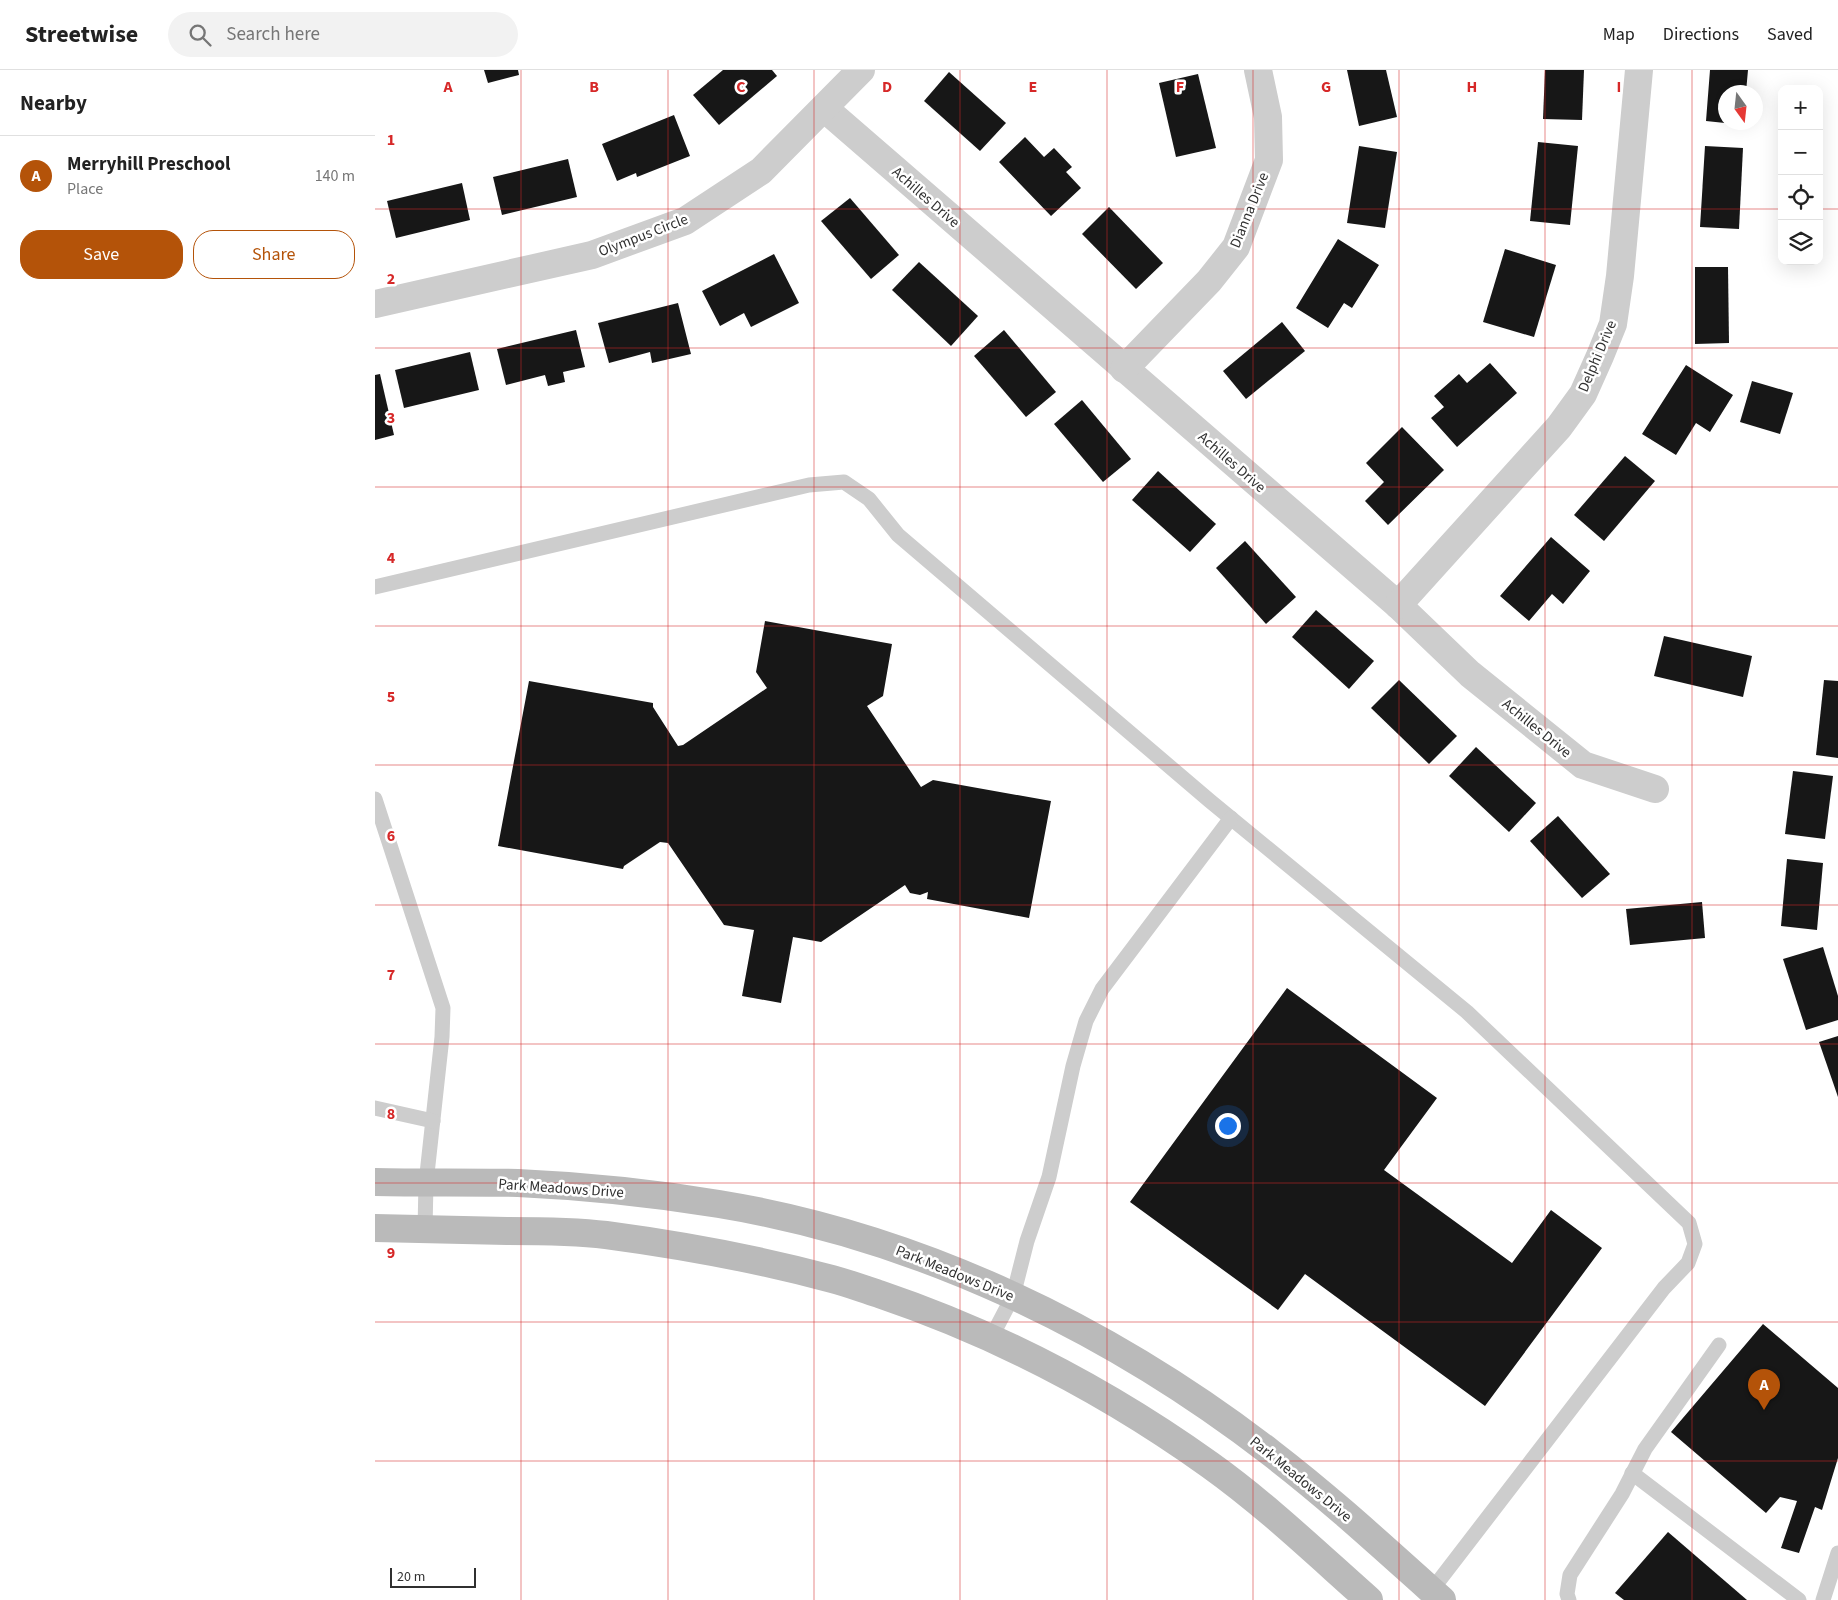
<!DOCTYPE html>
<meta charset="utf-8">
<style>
body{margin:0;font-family:"Source Sans 3",sans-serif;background:#f2f2f2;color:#222}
.controls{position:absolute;right:15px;top:15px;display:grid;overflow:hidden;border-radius:10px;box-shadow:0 5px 20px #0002}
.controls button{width:45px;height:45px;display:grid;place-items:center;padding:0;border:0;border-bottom:1px solid #e0e0e0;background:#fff;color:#222;font:25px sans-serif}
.compass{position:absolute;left:1343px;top:15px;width:45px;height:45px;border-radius:50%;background:#fff;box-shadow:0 5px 20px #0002;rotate:165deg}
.scale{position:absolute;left:15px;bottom:12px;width:86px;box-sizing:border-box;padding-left:5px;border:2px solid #303030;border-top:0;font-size:14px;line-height:18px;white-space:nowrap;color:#303030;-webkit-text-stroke:4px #fff;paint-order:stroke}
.you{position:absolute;left:852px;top:1055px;width:18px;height:18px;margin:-12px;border:4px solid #fff;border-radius:50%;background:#1a73e8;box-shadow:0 0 0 8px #1a73e833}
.badge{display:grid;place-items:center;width:32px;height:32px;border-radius:50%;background:#b45309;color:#fff;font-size:16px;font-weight:700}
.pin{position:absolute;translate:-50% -41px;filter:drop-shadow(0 1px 2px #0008)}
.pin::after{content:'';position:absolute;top:26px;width:18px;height:15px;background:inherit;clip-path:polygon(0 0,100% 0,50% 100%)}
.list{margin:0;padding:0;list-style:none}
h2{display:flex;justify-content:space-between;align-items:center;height:65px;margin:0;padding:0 20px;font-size:21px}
h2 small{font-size:16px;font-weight:400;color:#767676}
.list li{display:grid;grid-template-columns:32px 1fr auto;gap:15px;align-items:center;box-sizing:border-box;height:80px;padding:0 20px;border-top:1px solid #e0e0e0}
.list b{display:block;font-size:19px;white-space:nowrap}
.list p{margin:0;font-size:16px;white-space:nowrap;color:#767676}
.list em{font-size:16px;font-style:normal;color:#767676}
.actions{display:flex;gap:10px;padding:15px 20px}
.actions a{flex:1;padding:11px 0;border:1px solid #b45309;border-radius:20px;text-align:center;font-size:18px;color:#b45309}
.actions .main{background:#b45309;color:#fff}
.icon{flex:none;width:28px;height:28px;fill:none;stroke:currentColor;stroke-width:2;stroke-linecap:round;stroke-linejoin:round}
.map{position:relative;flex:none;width:1463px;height:1530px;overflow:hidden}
header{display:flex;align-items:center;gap:30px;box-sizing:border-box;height:70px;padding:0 25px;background:#fff;border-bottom:1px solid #e0e0e0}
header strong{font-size:24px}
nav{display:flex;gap:28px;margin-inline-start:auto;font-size:18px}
.search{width:350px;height:45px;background:#f2f2f2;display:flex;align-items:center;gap:12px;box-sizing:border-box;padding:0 18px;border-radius:28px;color:#767676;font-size:19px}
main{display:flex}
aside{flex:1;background:#fff}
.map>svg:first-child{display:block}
.building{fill:#171717}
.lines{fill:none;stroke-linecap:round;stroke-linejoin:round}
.lane{stroke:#cdcdcd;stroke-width:15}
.street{stroke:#cdcdcd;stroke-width:28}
.secondary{stroke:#bababa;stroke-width:28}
.grid{fill:none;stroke:#d62828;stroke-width:1;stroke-opacity:0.55}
.labels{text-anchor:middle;stroke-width:5;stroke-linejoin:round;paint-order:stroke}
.street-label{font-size:15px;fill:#303030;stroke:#fff}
.grid-label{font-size:16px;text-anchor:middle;font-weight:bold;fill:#d62828;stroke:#fff;stroke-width:5;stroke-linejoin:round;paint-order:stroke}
</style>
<header>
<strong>Streetwise</strong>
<div class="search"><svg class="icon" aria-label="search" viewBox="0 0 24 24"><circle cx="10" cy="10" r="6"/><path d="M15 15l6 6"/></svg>Search here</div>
<nav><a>Map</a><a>Directions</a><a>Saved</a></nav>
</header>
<main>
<aside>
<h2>Nearby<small></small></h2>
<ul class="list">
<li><span class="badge">A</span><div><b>Merryhill Preschool</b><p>Place</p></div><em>140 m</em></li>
</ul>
<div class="actions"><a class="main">Save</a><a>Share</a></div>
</aside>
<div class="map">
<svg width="1463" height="1530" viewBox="0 0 1463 1530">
<rect width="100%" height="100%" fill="#fff"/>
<g class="building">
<path d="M109,0H143L144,5L113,13Z"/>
<path d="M348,0H397L402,6L344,55L318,25Z"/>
<path d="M972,0H1011L1022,47L984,56Z"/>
<path d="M1170,0H1209L1207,50L1168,49Z"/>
<path d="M1335,0H1373L1371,22H1350V53L1331,51Z"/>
<path d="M574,2L631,53L605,81L549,31Z"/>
<path d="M823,4L841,78L801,87L784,13Z"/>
<path d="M299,45L315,86L262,107L261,103L242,111L227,74Z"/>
<path d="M650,67L669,87L679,78L697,97L691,102L706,118L676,146L624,92Z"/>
<path d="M1163,72L1203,76L1195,155L1155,151Z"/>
<path d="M984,76L1022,82L1010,158L972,153Z"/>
<path d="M1330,76L1368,78L1364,159L1325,157Z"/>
<path d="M193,89L202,127L127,145L118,107Z"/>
<path d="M87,113L95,150L21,168L12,131Z"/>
<path d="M475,128L524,185L496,209L446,151Z"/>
<path d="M734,137L788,193L761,219L707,164Z"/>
<path d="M963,169L1004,195L977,238L969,233L953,258L921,238Z"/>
<path d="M1130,179L1181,195L1159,267L1108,252Z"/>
<path d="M399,184L424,233L376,257L369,243L345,256L327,221Z"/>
<path d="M544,192L603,246L576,276L517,220Z"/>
<path d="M1320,197H1353L1354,273L1320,274Z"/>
<path d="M303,233L316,284L277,293L275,282L234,293L223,253Z"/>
<path d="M907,252L930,281L871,329L848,301Z"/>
<path d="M201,260L210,297L188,302L190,312L173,316L170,305L131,315L122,279Z"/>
<path d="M629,260L681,322L651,347L599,286Z"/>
<path d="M95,282L104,320L29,338L20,300Z"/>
<path d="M1115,293L1142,323L1082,377L1056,348L1069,337L1059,326L1084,304L1092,313Z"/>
<path d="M1311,295L1358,325L1335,362L1321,353L1301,385L1267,364Z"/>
<path d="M5,304L19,365L0,370V305Z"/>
<path d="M1377,311L1418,323L1405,364L1365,352Z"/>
<path d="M707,330L756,389L728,412L679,354Z"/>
<path d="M1027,357L1069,400L1013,455L990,431L1009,412L991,393Z"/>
<path d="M1250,386L1280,411L1229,471L1199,445Z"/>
<path d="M783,401L841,454L815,482L757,430Z"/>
<path d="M1176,467L1215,501L1188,534L1177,524L1154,551L1125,526Z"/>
<path d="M870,471L921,527L891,554L841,498Z"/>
<path d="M941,540L999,591L974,619L917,567Z"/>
<path d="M390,551L517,574L508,626L492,636L546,717L558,710L676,731L654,848L552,829L553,822L545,825L535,823L530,815L446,872L418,867L406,933L367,926L379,860L349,855L293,773L285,772L249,796L248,799L123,776L154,611L278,633V637L303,676L308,675L392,618L381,602Z"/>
<path d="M1289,566L1377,586L1368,627L1279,606Z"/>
<path d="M1024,610L1082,666L1054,694L996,638Z"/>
<path d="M1449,610L1463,611V688L1441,685Z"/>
<path d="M1101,677L1161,733L1134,762L1074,706Z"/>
<path d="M1418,701L1458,706L1450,769L1410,764Z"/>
<path d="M1183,746L1235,804L1207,828L1155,771Z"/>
<path d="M1412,789L1448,793L1442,860L1406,856Z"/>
<path d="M1327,832L1330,868L1255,875L1251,839Z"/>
<path d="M1448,877L1463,926V950L1431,960L1408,889Z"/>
<path d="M912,918L1062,1028L1009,1100L1137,1193L1176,1140L1227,1178L1110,1336L930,1204L903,1240L755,1132Z"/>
<path d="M1463,966V1027L1444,972Z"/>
<path d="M1388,1254L1463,1318V1388L1447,1440L1440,1437L1424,1483L1406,1478L1422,1431L1405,1427L1391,1443L1296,1362Z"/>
<path d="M1293,1462L1372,1530H1249L1240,1523Z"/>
</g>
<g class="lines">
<g class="lane">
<path d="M0,517L434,415L469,412L494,429L523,465L835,731L1092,942L1314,1153L1320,1174L1313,1193L1289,1218L1053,1525"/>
<path d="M0,729L68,938L67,967L51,1113L50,1159"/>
<path d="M0,1038L58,1051"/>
<path d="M616,1268L638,1226L652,1171L674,1107L698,996L711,951L727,919L856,748"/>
<path d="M1257,1403L1424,1530"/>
<path d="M1194,1530L1192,1524L1195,1505L1247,1424L1270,1379L1344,1275"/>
<path d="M1448,1530L1463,1483"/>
</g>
<g class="street">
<path d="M449,38L1023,535L1095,604L1208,695L1280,719"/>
<path d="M0,234L217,185L310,151L386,101L486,0"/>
<path d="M749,299L834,211L861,177L894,90L893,47L883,0"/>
<path d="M1023,535L1184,357L1208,324L1225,286L1238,254L1245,206L1264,0"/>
</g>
<g class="secondary">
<path d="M0,1112C47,1113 95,1112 143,1113C210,1116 277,1123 344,1134C545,1167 735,1259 896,1383C956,1429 1011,1480 1067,1530"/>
<path d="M0,1158C44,1159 88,1160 132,1161C165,1161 198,1161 231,1165C306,1175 383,1189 457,1209C473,1213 488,1219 504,1224C622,1264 733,1322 835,1395C891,1435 942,1484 994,1530"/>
</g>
</g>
<path class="grid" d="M146,0V1530M293,0V1530M439,0V1530M585,0V1530M732,0V1530M878,0V1530M1024,0V1530M1170,0V1530M1317,0V1530M0,139H1407M1444,139H1463M0,278H1463M0,417H1463M0,556H1463M0,695H1463M0,835H1463M0,974H1463M0,1113H1463M0,1252H1463M0,1391H1463"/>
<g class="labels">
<g class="street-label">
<text transform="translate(551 127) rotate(41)" y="5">Achilles Drive</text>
<text transform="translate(874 140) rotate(-68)" y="5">Dianna Drive</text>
<text transform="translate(268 165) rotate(-21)" y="5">Olympus Circle</text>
<text transform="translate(1222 286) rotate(-67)" y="5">Delphi Drive</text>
<text transform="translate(857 392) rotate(41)" y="5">Achilles Drive</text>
<text transform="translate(1162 658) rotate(39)" y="5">Achilles Drive</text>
<text transform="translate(186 1118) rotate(4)" y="5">Park Meadows Drive</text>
<text transform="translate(580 1203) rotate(22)" y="5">Park Meadows Drive</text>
<text transform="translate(926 1409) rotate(39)" y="5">Park Meadows Drive</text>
</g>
</g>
<g class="grid-label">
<text x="73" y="22">A</text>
<text x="219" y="22">B</text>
<text x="366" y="22">C</text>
<text x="512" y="22">D</text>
<text x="658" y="22">E</text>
<text x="805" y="22">F</text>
<text x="951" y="22">G</text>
<text x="1097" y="22">H</text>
<text x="1244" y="22">I</text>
<text x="16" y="75">1</text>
<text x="16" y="214">2</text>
<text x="16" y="353">3</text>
<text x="16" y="493">4</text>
<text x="16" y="632">5</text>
<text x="16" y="771">6</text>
<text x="16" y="910">7</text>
<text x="16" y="1049">8</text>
<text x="16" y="1188">9</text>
</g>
</svg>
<div class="controls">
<button>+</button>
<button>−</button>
<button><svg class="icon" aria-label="locate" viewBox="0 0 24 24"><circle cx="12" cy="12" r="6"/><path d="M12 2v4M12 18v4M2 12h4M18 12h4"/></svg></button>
<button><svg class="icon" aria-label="layers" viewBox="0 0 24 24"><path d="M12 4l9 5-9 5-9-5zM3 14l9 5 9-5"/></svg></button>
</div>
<svg class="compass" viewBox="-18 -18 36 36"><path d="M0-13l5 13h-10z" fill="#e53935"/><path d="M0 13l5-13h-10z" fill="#767676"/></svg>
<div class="scale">20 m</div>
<div class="you"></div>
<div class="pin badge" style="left:1389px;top:1340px">A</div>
</div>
</main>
